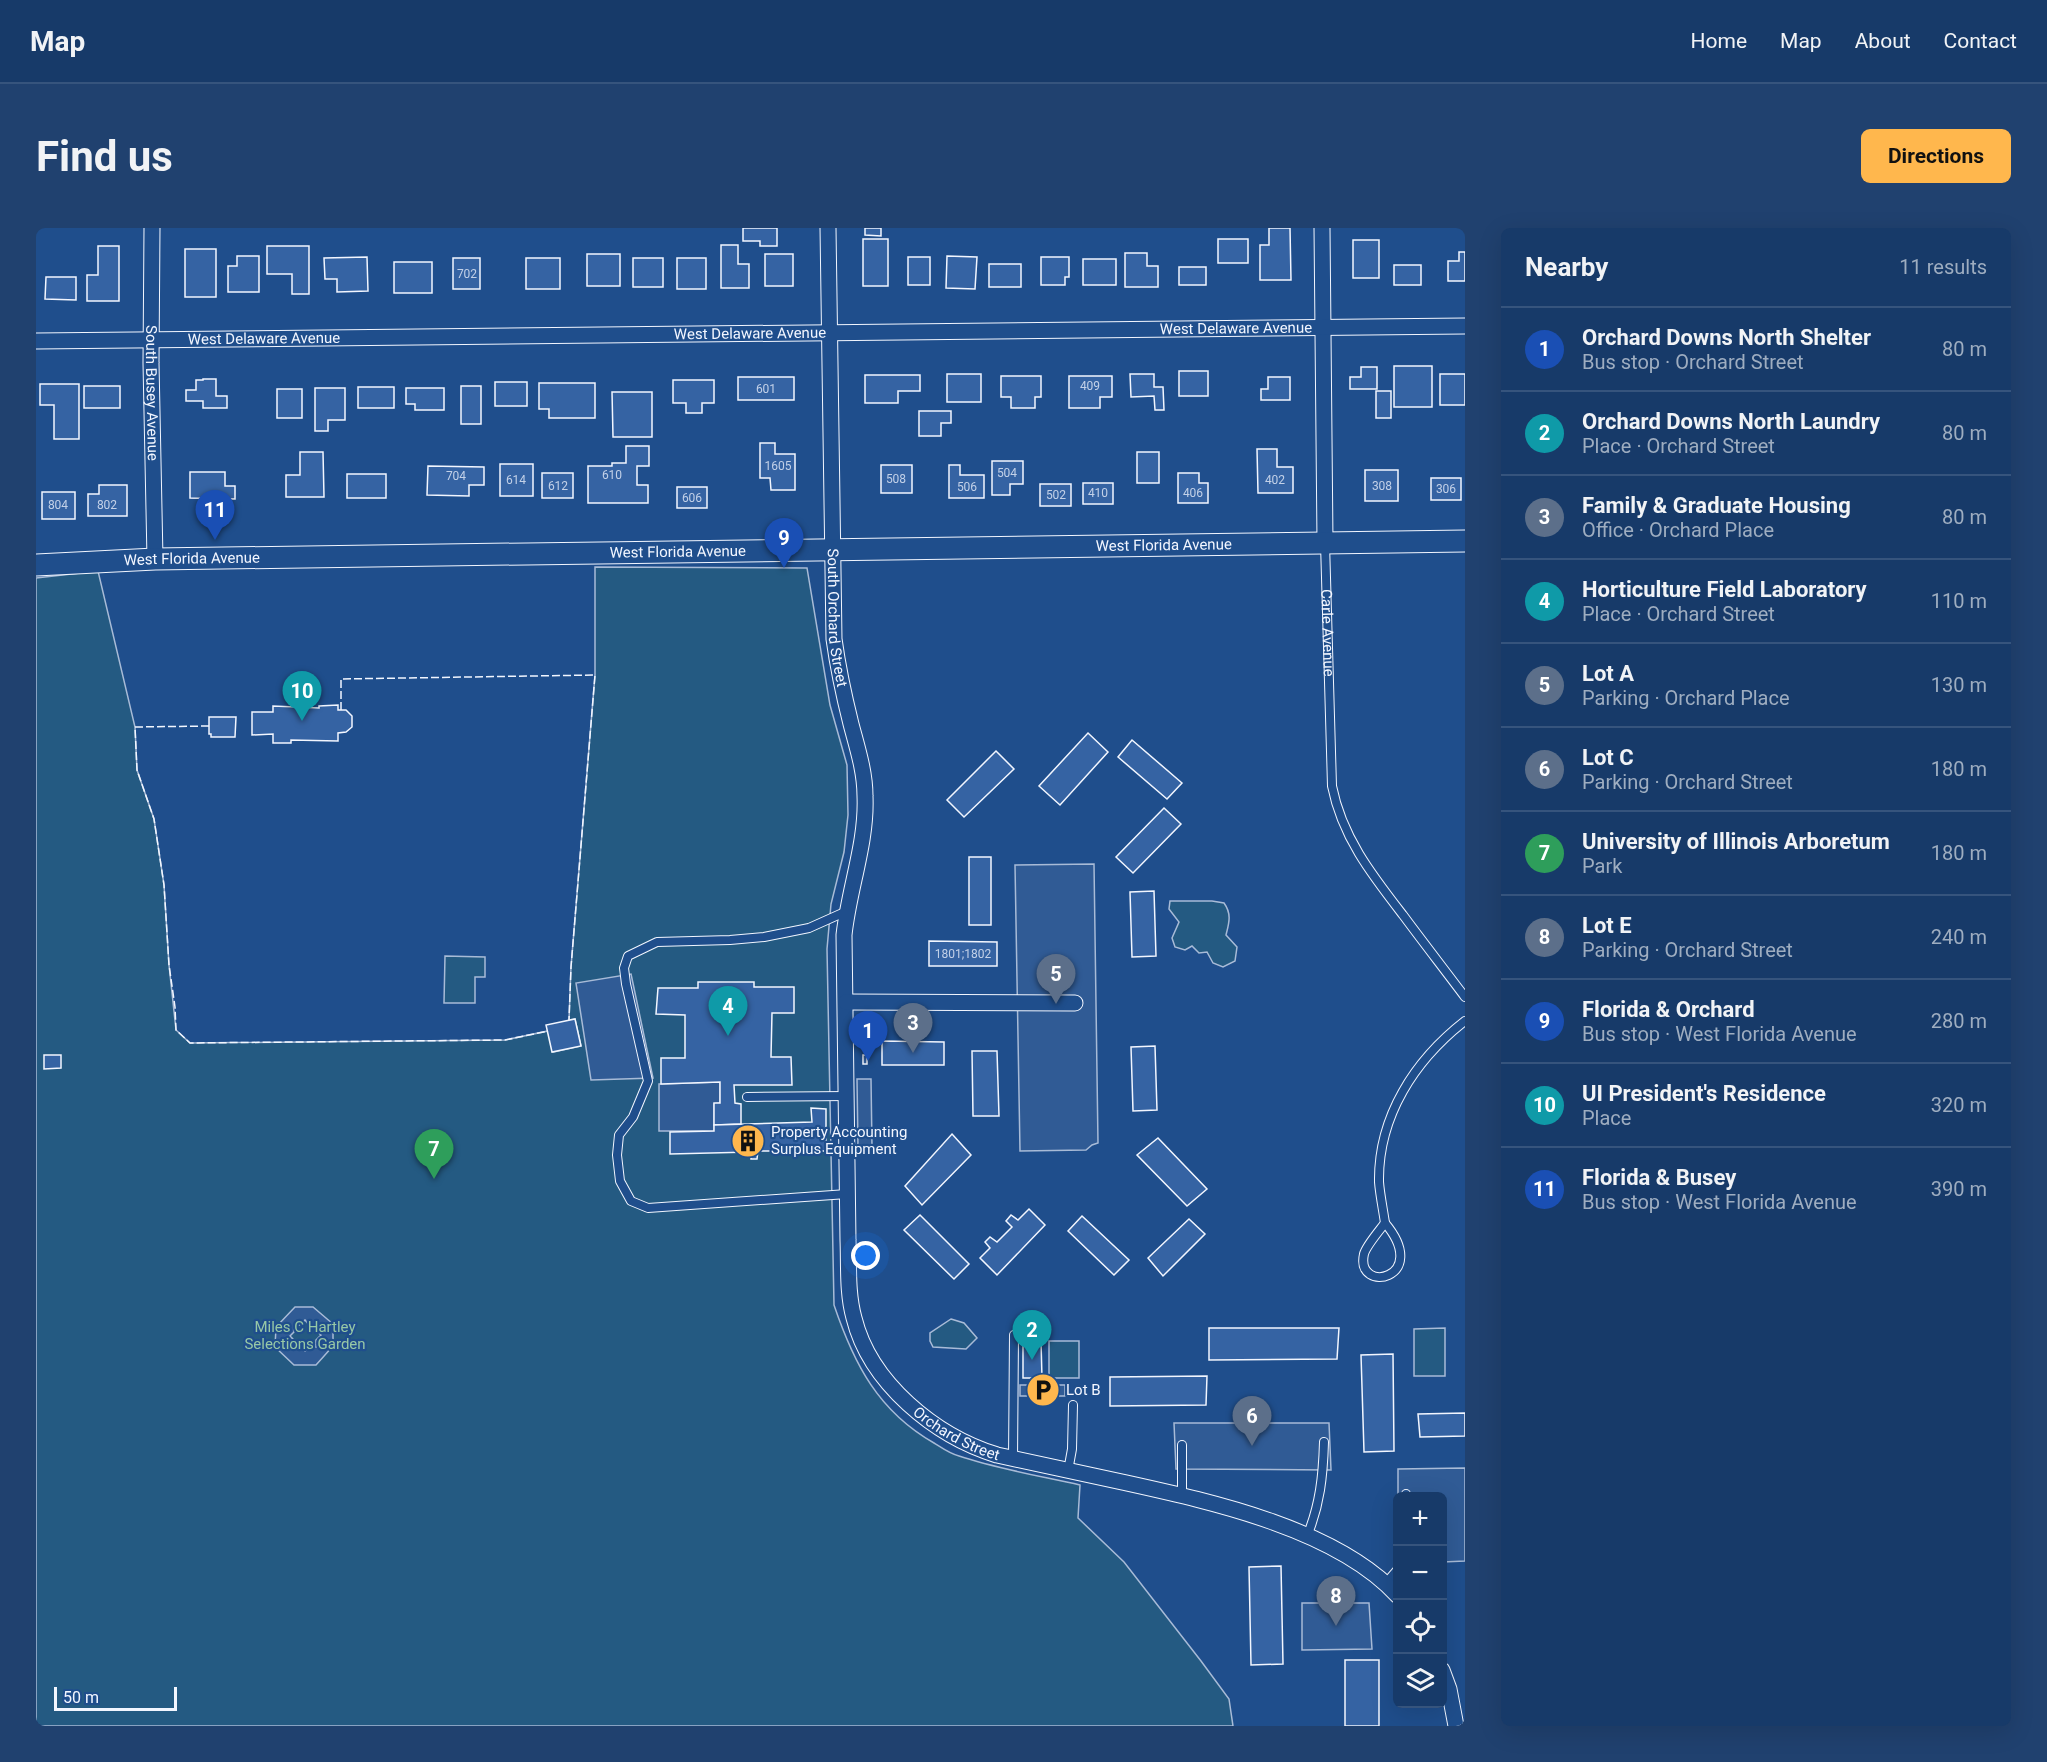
<!DOCTYPE html>
<meta charset="utf-8">
<style>
body{margin:0;font-family:Roboto,sans-serif;background:#20416f;color:#f1f3f6}
.controls{position:absolute;right:18px;bottom:18px;display:grid;overflow:hidden;border-radius:9px;box-shadow:0 6px 24px #0002}
.controls button{width:54px;height:54px;display:grid;place-items:center;padding:0;border:0;border-bottom:2px solid #36547d;background:#173a69;color:#f1f3f6;font:30px sans-serif}
.scale{position:absolute;left:18px;bottom:15px;width:123px;box-sizing:border-box;padding-left:6px;border:3px solid #f2f6ff;border-top:0;font-size:16px;line-height:21px;white-space:nowrap;color:#f2f6ff;-webkit-text-stroke:4px #1f4e8c;paint-order:stroke}
.you{position:absolute;left:830px;top:1028px;width:21px;height:21px;margin:-15px;border:4px solid #fff;border-radius:50%;background:#1a73e8;box-shadow:0 0 0 9px #1a73e833}
.badge{display:grid;place-items:center;width:39px;height:39px;border-radius:50%;background:#ffb74d;color:#fff;font-size:20px;font-weight:700}
.pin{position:absolute;translate:-50% -50px;filter:drop-shadow(0 2px 3px #0008)}
.pin::after{content:'';position:absolute;top:32px;width:21px;height:18px;background:inherit;clip-path:polygon(0 0,100% 0,50% 100%)}
.list{margin:0;padding:0;list-style:none}
h2{display:flex;justify-content:space-between;align-items:center;height:78px;margin:0;padding:0 24px;font-size:26px}
h2 small{font-size:20px;font-weight:400;color:#9eadc0}
.list li{display:grid;grid-template-columns:39px 1fr auto;gap:18px;align-items:center;box-sizing:border-box;height:84px;padding:0 24px;border-top:2px solid #36547d}
.list b{display:block;font-size:22px;white-space:nowrap}
.list p{margin:0;font-size:20px;white-space:nowrap;color:#9eadc0}
.list em{font-size:20px;font-style:normal;color:#9eadc0}
.icon{flex:none;width:33px;height:33px;fill:none;stroke:currentColor;stroke-width:2;stroke-linecap:round;stroke-linejoin:round}
.map{position:relative;flex:none;width:1429px;height:1498px;overflow:hidden;border-radius:9px}
header{display:flex;align-items:center;gap:36px;box-sizing:border-box;height:84px;padding:0 30px;background:#173a69;border-bottom:2px solid #36547d}
header strong{font-size:28px}
nav{display:flex;gap:33px;margin-inline-start:auto;font-size:21px}
.intro{display:flex;align-items:center;justify-content:space-between;box-sizing:border-box;height:144px;padding:0 36px}
h1{margin:0;font-size:42px}
.button{padding:15px 27px;border-radius:9px;background:#ffb74d;color:#111;font-size:21px;font-weight:700}
main{display:flex;gap:36px;padding:0 36px}
aside{flex:1;background:#173a69;border-radius:9px;box-shadow:0 6px 24px #0002}
.map>svg:first-child{display:block}
.green{fill:#245a82;stroke:#a8bbd7;stroke-width:1.5}
.parking{fill:#305b95;stroke:#a8bbd7;stroke-width:1.5;fill-rule:evenodd}
.building{fill:#3563a3;stroke:#f2f6ff;stroke-width:1.5}
.lines{fill:none;stroke-linecap:round;stroke-linejoin:round}
.lane-casing{stroke:#f2f6ff;stroke-width:10}
.street-casing{stroke:#f2f6ff;stroke-width:17}
.secondary-casing{stroke:#f2f6ff;stroke-width:23}
.lane{stroke:#1f4e8c;stroke-width:8}
.street{stroke:#1f4e8c;stroke-width:15}
.secondary{stroke:#1f4e8c;stroke-width:21}
.fence{stroke:#f2f6ff;stroke-width:1.5;stroke-dasharray:8 3;stroke-linecap:butt}
.labels{text-anchor:middle;stroke-width:4.5;stroke-linejoin:round;paint-order:stroke}
.number-label{font-size:12px;fill:#c3d1e8}
.street-label{font-size:15px;fill:#f2f6ff;stroke:#1f4e8c}
.poi-label{font-size:15px;fill:#f2f6ff;stroke:#1f4e8c;text-anchor:start}
.park-label{font-size:15px;fill:#97c8a6;stroke:#1f4e8c}
</style>
<header>
<strong>Map</strong>
<nav><a>Home</a><a>Map</a><a>About</a><a>Contact</a></nav>
</header>
<div class="intro"><h1>Find us</h1><a class="button">Directions</a></div>
<main>
<div class="map">
<svg width="1429" height="1498" viewBox="0 0 1429 1498">
<rect width="100%" height="100%" fill="#1f4e8c"/>
<g class="green">
<path d="M559,339L771,340L794,477L811,537L812,587L808,624L795,676L791,721L798,1077C818,1136 842,1183 898,1215C906,1220 914,1226 923,1228C962,1241 1004,1248 1044,1257L1042,1290L1088,1334L1165,1433L1193,1471L1197,1498H0V350L62,343L99,499L101,542L118,591L128,657L133,737L140,802L154,815L469,812L512,803L517,824L545,818L539,791L533,792L535,739L559,447Z"/>
<path d="M1134,673H1176L1188,675C1196,686 1193,695 1190,707L1201,719L1199,733L1187,739L1177,735L1171,724L1163,725L1156,718L1149,722L1139,719L1136,710L1143,694L1133,681Z"/>
<path d="M409,728L449,729V749H439V775H408Z"/>
<path d="M915,1091L928,1095L941,1110L930,1121L897,1119L894,1113V1105Z"/>
<path d="M1409,1100V1148H1378V1101Z"/>
<rect x="1013" y="1113" width="30" height="37"/>
</g>
<g class="parking">
<path d="M1058,636L1062,915L1056,917L1050,922L984,923L979,637Z"/>
<path d="M595,746L617,850L555,852L540,755Z"/>
<path d="M821,851H835L836,919H822Z"/>
<path d="M684,854V875L678,876V903H623V856Z"/>
<path d="M259,1079H277L297,1096V1118L280,1137H258L239,1119L240,1099ZM269,1092L273,1097H280V1103L285,1107L280,1112V1119H273L269,1123L264,1118H258V1112L254,1108L258,1104V1097H265Z"/>
<rect x="984" y="1157" width="45" height="11"/>
<path d="M1138,1195H1293L1295,1242L1140,1241Z"/>
<path d="M1429,1240V1333L1407,1334L1406,1268H1362V1241Z"/>
<path d="M1266,1375H1333L1336,1421L1266,1422Z"/>
</g>
<g class="building">
<path d="M707,0H741V18H724V13H707Z"/>
<path d="M829,0H845V8L829,7Z"/>
<path d="M1233,0H1254L1255,52H1224V17H1233Z"/>
<rect x="827" y="11" width="25" height="47"/>
<rect x="1182" y="11" width="30" height="24"/>
<rect x="1317" y="12" width="26" height="38"/>
<path d="M685,17H702V36H713V60H685Z"/>
<path d="M62,18H83V73H51V47H62Z"/>
<path d="M231,18H273V66H256V46H231Z"/>
<rect x="149" y="21" width="31" height="48"/>
<path d="M1423,24H1429V53H1412V33H1423Z"/>
<path d="M1089,25H1111V38H1122V59H1089Z"/>
<rect x="551" y="26" width="33" height="32"/>
<rect x="729" y="26" width="28" height="32"/>
<path d="M201,28H223V64H192V38H201Z"/>
<path d="M911,28L941,29L939,61L910,60Z"/>
<path d="M331,29L332,63L301,64V51H289L288,30Z"/>
<rect x="872" y="29" width="22" height="28"/>
<path d="M1005,29H1033V49H1029V57H1005Z"/>
<rect x="417" y="30" width="27" height="31"/>
<rect x="490" y="30" width="34" height="31"/>
<rect x="597" y="30" width="30" height="29"/>
<rect x="641" y="30" width="29" height="31"/>
<rect x="1047" y="31" width="33" height="26"/>
<rect x="358" y="34" width="38" height="31"/>
<rect x="953" y="36" width="32" height="23"/>
<rect x="1358" y="37" width="27" height="20"/>
<rect x="1143" y="39" width="27" height="18"/>
<path d="M10,49H40V72L9,71Z"/>
<rect x="1358" y="138" width="38" height="41"/>
<path d="M1325,139H1341V161H1314V149H1325Z"/>
<rect x="1143" y="143" width="29" height="25"/>
<rect x="911" y="146" width="34" height="28"/>
<path d="M1094,146H1118V159H1127L1128,182H1119L1118,168L1095,169Z"/>
<rect x="1404" y="146" width="25" height="31"/>
<path d="M829,147H884V163H862V175H829Z"/>
<path d="M965,148H1005V169H999V180H975V169H965Z"/>
<path d="M1033,148H1076V169H1064V180H1033Z"/>
<rect x="702" y="149" width="56" height="23"/>
<path d="M1232,149H1254V172H1225V161H1232Z"/>
<path d="M167,151H180V168H191V180H167V173H150V162H160V152H167Z"/>
<path d="M637,152H678V175H666V185H650V175H637Z"/>
<rect x="459" y="154" width="32" height="24"/>
<path d="M503,155H559V190H513V181H503Z"/>
<path d="M4,156H43V211H18V177H4Z"/>
<rect x="48" y="158" width="36" height="22"/>
<rect x="425" y="158" width="20" height="38"/>
<rect x="322" y="159" width="36" height="21"/>
<path d="M279,160H309V192H292V203H279Z"/>
<path d="M370,160H408V182H379V176H370Z"/>
<rect x="241" y="161" width="25" height="29"/>
<rect x="1340" y="163" width="15" height="27"/>
<path d="M576,164H616V209H577Z"/>
<path d="M883,183H915V195H905V208H883Z"/>
<path d="M724,215H739V226H759V262H735L734,250H724Z"/>
<path d="M590,218H613V238H601V257H612V275H552V238H576V235H590Z"/>
<path d="M1221,221H1241V239H1257V265H1222Z"/>
<path d="M264,224H287L288,269H250V247H264Z"/>
<rect x="1101" y="224" width="22" height="31"/>
<path d="M956,233H987V256H974V267H956Z"/>
<rect x="464" y="236" width="33" height="32"/>
<rect x="845" y="237" width="31" height="28"/>
<path d="M913,237H924V247H948V270H913Z"/>
<path d="M392,238L448,239V257H433V268L391,267Z"/>
<rect x="1329" y="242" width="33" height="31"/>
<path d="M154,244H189V258H199V271L154,270Z"/>
<rect x="506" y="245" width="31" height="25"/>
<path d="M1142,245H1163V255H1172V275H1142Z"/>
<rect x="311" y="246" width="39" height="24"/>
<rect x="1395" y="250" width="30" height="22"/>
<rect x="1047" y="255" width="30" height="21"/>
<rect x="1004" y="256" width="31" height="22"/>
<path d="M63,257H91V288H52V266H63Z"/>
<rect x="641" y="259" width="30" height="21"/>
<rect x="6" y="264" width="33" height="27"/>
<path d="M302,477V482H310L316,488V499L310,504L302,505V513L255,512V515H237V506L216,507V484H237V478L283,480V478Z"/>
<path d="M173,489H200L199,509H175V506H173Z"/>
<path d="M1052,505L1072,524L1024,577L1003,558Z"/>
<path d="M1096,512L1146,555L1131,571L1082,529Z"/>
<path d="M960,523L978,541L928,589L911,572Z"/>
<path d="M1128,580L1145,596L1097,645L1080,629Z"/>
<rect x="933" y="629" width="22" height="68"/>
<path d="M1118,663L1120,728L1096,729L1094,664Z"/>
<path d="M893,713L961,714V738H893Z"/>
<path d="M662,754H718V759H758V785H736L735,829H755L756,857H698L699,875L705,876V896L678,897V875H684V854L625,856V830H649V787L620,786L622,760H662Z"/>
<path d="M539,791L545,818L516,824L510,797Z"/>
<path d="M846,813L908,814V837H846Z"/>
<path d="M1119,818L1121,882L1097,883L1095,819Z"/>
<path d="M936,823H961L963,888H937Z"/>
<path d="M8,827H25V840L8,841Z"/>
<rect x="827" y="827" width="4" height="9"/>
<path d="M775,880L790,881V923H722L721,931H715V924L634,926V904L678,903V897L776,894Z"/>
<path d="M916,906L935,927L886,977L869,958Z"/>
<path d="M1122,910L1171,961L1151,978L1101,927Z"/>
<path d="M993,981L1009,997L961,1047L944,1030L954,1020L949,1014L954,1009L961,1014L976,999L970,993L975,987L982,992Z"/>
<path d="M884,987L933,1036L918,1051L868,1002Z"/>
<path d="M1046,988L1093,1032L1078,1047L1032,1003Z"/>
<path d="M1153,991L1169,1006L1127,1048L1112,1030Z"/>
<path d="M1173,1100H1303L1301,1131L1173,1132Z"/>
<path d="M987,1113H1005L1006,1150H987Z"/>
<path d="M1357,1126L1358,1223L1328,1224L1325,1127Z"/>
<path d="M1171,1148L1170,1177L1074,1178V1149Z"/>
<path d="M1429,1185V1208L1384,1209L1382,1186Z"/>
<path d="M1245,1338L1247,1436L1215,1437L1213,1339Z"/>
<rect x="1309" y="1432" width="34" height="66"/>
</g>
<g class="lines">
<g class="lane-casing">
<g id="lane">
<path id="s1" d="M1289,315L1296,558C1306,609 1336,647 1367,687C1387,714 1408,741 1429,769"/>
<path d="M811,683L773,700L728,709L694,712L621,714L592,728L588,740L590,756L612,853L597,889L583,907L581,927L584,953L595,973L612,980L811,966"/>
<path d="M711,869L811,868"/>
<path d="M1349,995C1347,981 1344,967 1343,954C1342,888 1379,832 1429,793"/>
<path d="M1349,995C1396,1051 1319,1067 1328,1026C1330,1018 1343,1003 1349,995Z"/>
<path d="M1146,1217V1267"/>
<path d="M977,1231L978,1107"/>
<path d="M1032,1243L1036,1221L1037,1177"/>
<path d="M1370,1266V1268"/>
<path d="M1271,1308C1284,1277 1287,1248 1288,1214"/>
<path d="M1349,1356L1362,1341"/>
</g>
</g>
<g class="street-casing">
<g id="street">
<path id="s2" d="M116,0L115,135L119,331"/>
<path id="s3" d="M792,0L798,411C802,440 808,468 815,496C821,519 829,543 829,568C831,615 813,660 808,707L812,1012C813,1038 811,1065 818,1090C834,1155 899,1208 961,1227C1003,1236 1044,1245 1086,1254C1172,1273 1300,1300 1362,1368"/>
<path d="M1286,0L1289,314"/>
<path id="s4" d="M0,113L1429,98"/>
<path d="M810,774L1039,775"/>
<path d="M1406,1442L1413,1461L1420,1498"/>
</g>
</g>
<g class="secondary-casing">
<g id="secondary">
<path id="s5" d="M0,337L119,331L1429,313"/>
</g>
</g>
<use href="#lane" class="lane"/>
<use href="#street" class="street"/>
<use href="#secondary" class="secondary"/>
<g class="fence">
<path d="M305,482V451L559,447L535,739L533,792"/>
<path d="M173,498L99,499L101,542L118,591L128,657L133,737L139,779L140,802L154,815L469,812L512,803"/>
</g>
</g>
<defs>
<g id="building-disc" transform="scale(1.725)"><circle r="9.5" fill="#ffb74d" stroke="#1f4e8c"/><path d="M-4-6H4V6H1V3H-1V6H-4ZM-2.5-4.3h1.7v1.8h-1.7ZM.8-4.3h1.7v1.8H.8ZM-2.5-1h1.7V.8h-1.7ZM.8-1h1.7V.8H.8Z" fill="#111"/></g>
<g id="parking-disc" transform="scale(1.725)"><circle r="9.5" fill="#ffb74d" stroke="#1f4e8c"/><path d="M-3.5-5.5H1a3.5 3.5 0 0 1 0 7H-1V5.5H-3.5ZM-1-3.4V-.6H.8a1.4 1.4 0 0 0 0-2.8Z" fill="#111"/></g>
</defs>
<g fill-rule="evenodd">
<use href="#building-disc" x="712" y="913"/>
<use href="#parking-disc" x="1007" y="1162"/>
</g>
<g class="labels">
<g class="number-label">
<text x="431" y="50">702</text>
<text x="1054" y="162">409</text>
<text x="730" y="165">601</text>
<text x="742" y="242">1605</text>
<text x="971" y="249">504</text>
<text x="576" y="251">610</text>
<text x="420" y="252">704</text>
<text x="860" y="255">508</text>
<text x="480" y="256">614</text>
<text x="1239" y="256">402</text>
<text x="522" y="262">612</text>
<text x="1346" y="262">308</text>
<text x="931" y="263">506</text>
<text x="1410" y="265">306</text>
<text x="1062" y="269">410</text>
<text x="1157" y="269">406</text>
<text x="1020" y="271">502</text>
<text x="656" y="274">606</text>
<text x="22" y="281">804</text>
<text x="71" y="281">802</text>
<text x="927" y="730">1801;1802</text>
</g>
<g class="street-label">
<text dy="5" stroke="none"><textPath href="#s4" startOffset="1200">West Delaware Avenue</textPath></text>
<text dy="5" stroke="none"><textPath href="#s4" startOffset="714">West Delaware Avenue</textPath></text>
<text dy="5" stroke="none"><textPath href="#s4" startOffset="228">West Delaware Avenue</textPath></text>
<text dy="5" stroke="none"><textPath href="#s2" startOffset="165">South Busey Avenue</textPath></text>
<text dy="5" stroke="none"><textPath href="#s5" startOffset="1128">West Florida Avenue</textPath></text>
<text dy="5" stroke="none"><textPath href="#s5" startOffset="642">West Florida Avenue</textPath></text>
<text dy="5" stroke="none"><textPath href="#s5" startOffset="156">West Florida Avenue</textPath></text>
<text dy="5" stroke="none"><textPath href="#s3" startOffset="390">South Orchard Street</textPath></text>
<text dy="5" stroke="none"><textPath href="#s1" startOffset="90">Carle Avenue</textPath></text>
<text dy="5" stroke="none"><textPath href="#s3" startOffset="1256">Orchard Street</textPath></text>
</g>
<g class="poi-label">
<text x="735" y="909">Property Accounting<tspan x="735" dy="17">Surplus Equipment</tspan></text>
<text x="1030" y="1167">Lot B</text>
</g>
<g class="park-label">
<text x="269" y="1104">Miles C Hartley<tspan x="269" dy="17">Selections Garden</tspan></text>
</g>
</g>
</svg>
<div class="controls">
<button>+</button>
<button>−</button>
<button><svg class="icon" aria-label="locate" viewBox="0 0 24 24"><circle cx="12" cy="12" r="6"/><path d="M12 2v4M12 18v4M2 12h4M18 12h4"/></svg></button>
<button><svg class="icon" aria-label="layers" viewBox="0 0 24 24"><path d="M12 4l9 5-9 5-9-5zM3 14l9 5 9-5"/></svg></button>
</div>
<div class="scale">50 m</div>
<div class="you"></div>
<div class="pin badge" style="left:832px;top:833px;background:#1a4fb4">1</div>
<div class="pin badge" style="left:996px;top:1132px;background:#0f9aa8">2</div>
<div class="pin badge" style="left:877px;top:825px;background:#5c6f8a">3</div>
<div class="pin badge" style="left:692px;top:808px;background:#0f9aa8">4</div>
<div class="pin badge" style="left:1020px;top:776px;background:#5c6f8a">5</div>
<div class="pin badge" style="left:1216px;top:1218px;background:#5c6f8a">6</div>
<div class="pin badge" style="left:398px;top:951px;background:#2e9e5b">7</div>
<div class="pin badge" style="left:1300px;top:1398px;background:#5c6f8a">8</div>
<div class="pin badge" style="left:748px;top:340px;background:#1a4fb4">9</div>
<div class="pin badge" style="left:266px;top:493px;background:#0f9aa8">10</div>
<div class="pin badge" style="left:179px;top:312px;background:#1a4fb4">11</div>
</div>
<aside>
<h2>Nearby<small>11 results</small></h2>
<ul class="list">
<li><span class="badge" style="background:#1a4fb4">1</span><div><b>Orchard Downs North Shelter</b><p>Bus stop · Orchard Street</p></div><em>80 m</em></li>
<li><span class="badge" style="background:#0f9aa8">2</span><div><b>Orchard Downs North Laundry</b><p>Place · Orchard Street</p></div><em>80 m</em></li>
<li><span class="badge" style="background:#5c6f8a">3</span><div><b>Family &amp; Graduate Housing</b><p>Office · Orchard Place</p></div><em>80 m</em></li>
<li><span class="badge" style="background:#0f9aa8">4</span><div><b>Horticulture Field Laboratory</b><p>Place · Orchard Street</p></div><em>110 m</em></li>
<li><span class="badge" style="background:#5c6f8a">5</span><div><b>Lot A</b><p>Parking · Orchard Place</p></div><em>130 m</em></li>
<li><span class="badge" style="background:#5c6f8a">6</span><div><b>Lot C</b><p>Parking · Orchard Street</p></div><em>180 m</em></li>
<li><span class="badge" style="background:#2e9e5b">7</span><div><b>University of Illinois Arboretum</b><p>Park</p></div><em>180 m</em></li>
<li><span class="badge" style="background:#5c6f8a">8</span><div><b>Lot E</b><p>Parking · Orchard Street</p></div><em>240 m</em></li>
<li><span class="badge" style="background:#1a4fb4">9</span><div><b>Florida &amp; Orchard</b><p>Bus stop · West Florida Avenue</p></div><em>280 m</em></li>
<li><span class="badge" style="background:#0f9aa8">10</span><div><b>UI President's Residence</b><p>Place</p></div><em>320 m</em></li>
<li><span class="badge" style="background:#1a4fb4">11</span><div><b>Florida &amp; Busey</b><p>Bus stop · West Florida Avenue</p></div><em>390 m</em></li>
</ul>
</aside>
</main>
